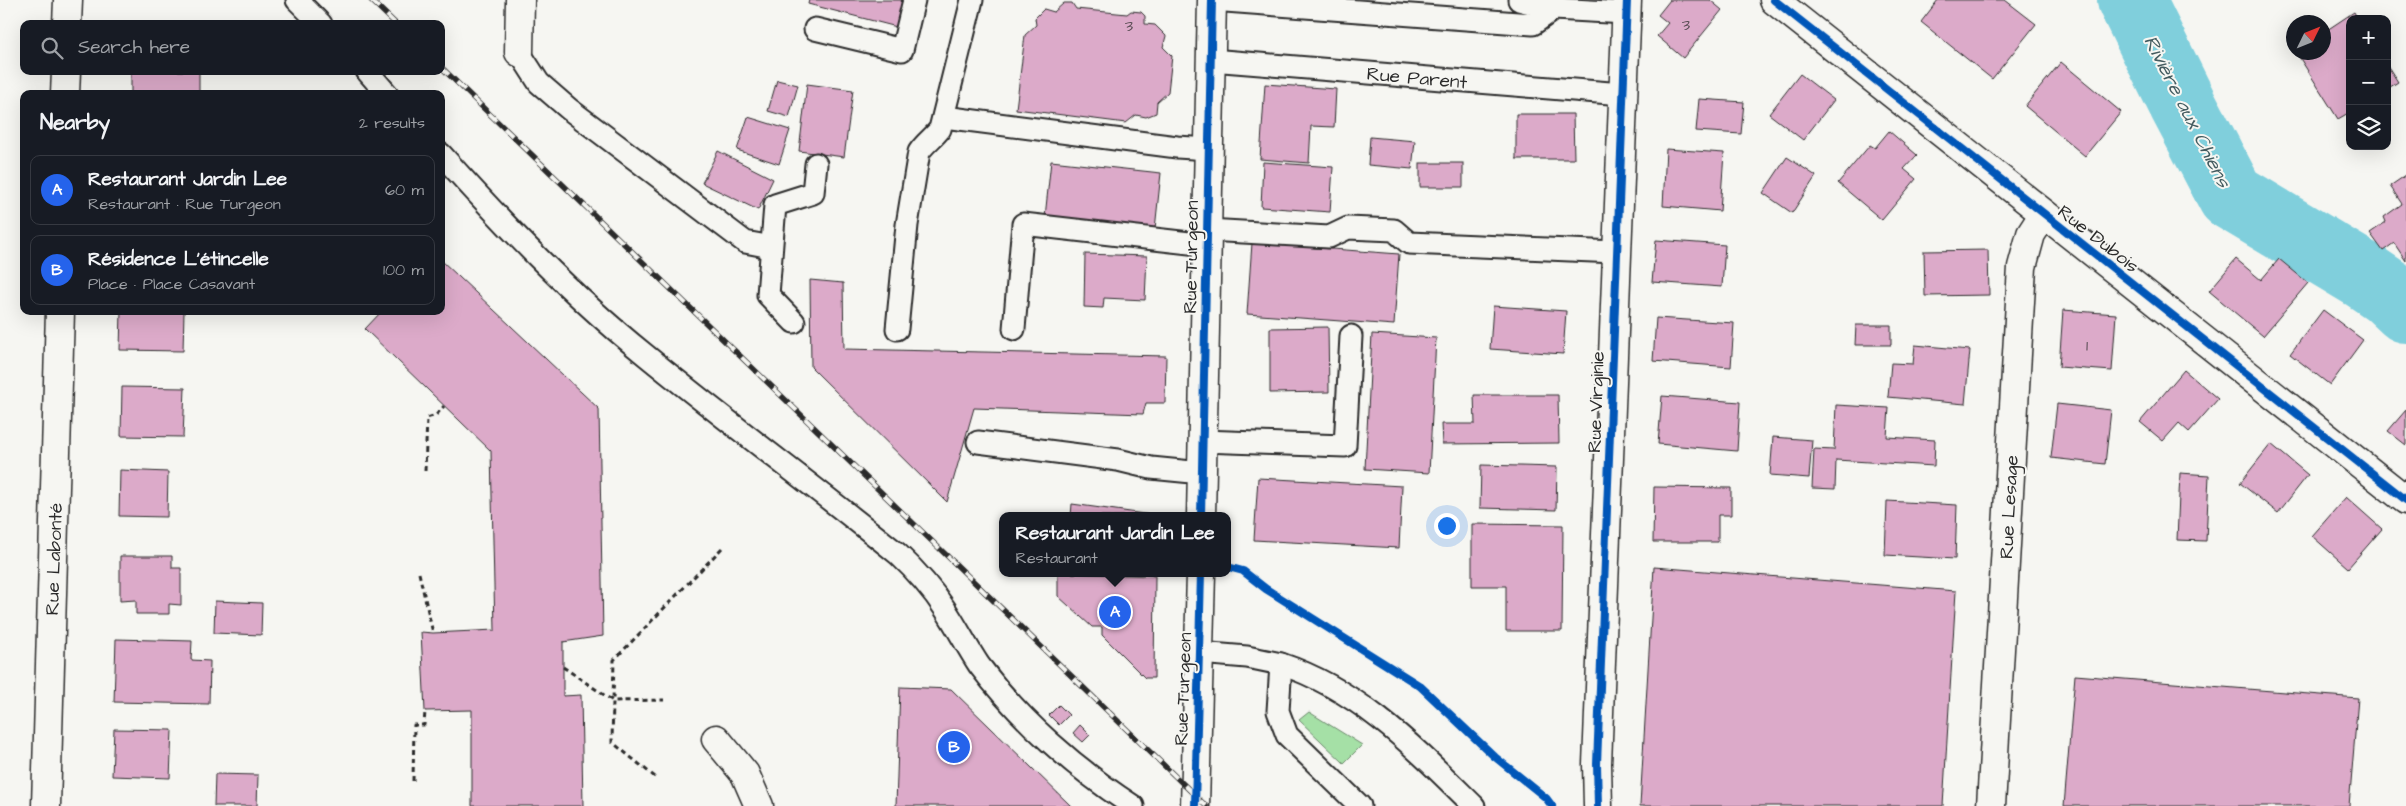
<!DOCTYPE html>
<meta charset="utf-8">
<style>
body{margin:0;font-family:"Architects Daughter",sans-serif;background:#20242c;color:#f1f3f6}
.controls{position:absolute;right:15px;top:15px;display:grid;overflow:hidden;border-radius:10px;box-shadow:0 5px 20px #0002}
.controls button{width:45px;height:45px;display:grid;place-items:center;padding:0;border:0;border-bottom:1px solid #363941;background:#171b24;color:#f1f3f6;font:25px sans-serif}
.compass{position:absolute;left:2286px;top:15px;width:45px;height:45px;border-radius:50%;background:#171b24;box-shadow:0 5px 20px #0002;rotate:47deg}
.you{position:absolute;left:1446px;top:525px;width:18px;height:18px;margin:-12px;border:4px solid #fff;border-radius:50%;background:#1a73e8;box-shadow:0 0 0 8px #1a73e833}
.badge{display:grid;place-items:center;width:32px;height:32px;border-radius:50%;background:#2563eb;color:#fff;font-size:16px;font-weight:700}
.pin{position:absolute;translate:-50% -50%;border:2px solid #fff;box-shadow:0 1px 5px #0006}
.popup{position:absolute;left:999px;top:512px;width:232px;height:65px;box-sizing:border-box;display:grid;place-content:center;border-radius:10px;background:#171b24;filter:drop-shadow(0 1px 4px #0005);font-size:16px;white-space:nowrap;color:#9ea1a6}
.popup b{font-size:19px;color:#f1f3f6}
.popup::after{content:'';position:absolute;left:50%;top:100%;margin-left:-10px;border:10px solid transparent;border-top-color:#171b24}
.list{margin:0;padding:0;list-style:none}
h2{display:flex;justify-content:space-between;align-items:center;height:65px;margin:0;padding:0 20px;font-size:21px}
h2 small{font-size:16px;font-weight:400;color:#9ea1a6}
.list li{display:grid;grid-template-columns:32px 1fr auto;gap:15px;align-items:center;box-sizing:border-box;height:70px;margin:0 10px 10px;padding:0 10px;border:1px solid #363941;border-radius:10px}
.list b{display:block;font-size:19px;white-space:nowrap}
.list p{margin:0;font-size:16px;white-space:nowrap;color:#9ea1a6}
.list em{font-size:16px;font-style:normal;color:#9ea1a6}
.icon{flex:none;width:28px;height:28px;fill:none;stroke:currentColor;stroke-width:2;stroke-linecap:round;stroke-linejoin:round}
.map{position:relative;flex:none;width:2406px;height:806px;overflow:hidden}
.search{position:absolute;background:#171b24;box-shadow:0 5px 20px #0002;left:20px;top:20px;width:425px;height:55px;display:flex;align-items:center;gap:12px;box-sizing:border-box;padding:0 18px;border-radius:10px;color:#9ea1a6;font-size:19px}
.panel{position:absolute;background:#171b24;box-shadow:0 5px 20px #0002;left:20px;top:90px;width:425px;height:225px;border-radius:10px}
.map>svg:first-child{display:block}
.green{fill:#a5e0a6;stroke:#688668}
.lines{fill:none;stroke-linecap:round;stroke-linejoin:round}
.river{stroke:#80cfdc;stroke-width:68}
.building{fill:#dcaac9;stroke:#2b2b2b}
.lane-casing{stroke:#2b2b2b;stroke-width:25}
.street-casing{stroke:#2b2b2b;stroke-width:31}
.secondary-casing{stroke:#2b2b2b;stroke-width:31}
.path{stroke:#2b2b2b;stroke-width:3;stroke-dasharray:5 4;stroke-linecap:butt}
.lane{stroke:#f6f6f2;stroke-width:21}
.street{stroke:#f6f6f2;stroke-width:28}
.secondary{stroke:#f6f6f2;stroke-width:28}
.rail-casing{stroke:#2b2b2b;stroke-width:5.5}
.rail{stroke:#f6f6f2;stroke-width:4;stroke-dasharray:11;stroke-linecap:butt}
.cycleway-casing{stroke:#f6f6f2;stroke-width:11}
.cycleway{stroke:#0057b8;stroke-width:8}
.labels{text-anchor:middle;stroke-width:4;stroke-linejoin:round;paint-order:stroke}
.number-label{font-size:16px;fill:#574b52}
.street-label{font-size:19px;fill:#2b2b2b;stroke:#f6f6f2}
.water-label{font-size:20px;font-style:italic;fill:#445c60;stroke:#f6f6f2}
</style>
<div class="map">
<svg width="2406" height="806" viewBox="0 0 2406 806">
<rect width="100%" height="100%" fill="#f6f6f2"/>
<filter id="ink" filterUnits="userSpaceOnUse"><feTurbulence type="fractalNoise" baseFrequency=".02" numOctaves="2"/><feDisplacementMap in="SourceGraphic" scale="10" xChannelSelector="R" yChannelSelector="G"/><feConvolveMatrix kernelMatrix="1 2 1 2 8 2 1 2 1" color-interpolation-filters="sRGB"/></filter>
<g filter="url(#ink)">
<path class="green" d="M1309,712L1362,745L1344,763L1299,720Z"/>
<g class="lines">
<path class="river" d="M2131,0L2183,105L2231,196L2363,275L2388,292L2406,309"/>
</g>
<g class="building">
<path d="M809,0H904L897,27L808,4Z"/>
<path d="M1670,0H1710L1722,10L1683,58L1657,36L1668,23L1658,15Z"/>
<path d="M1938,0H2005L2036,24L1992,79L1921,22Z"/>
<path d="M1064,3H1072L1076,9L1127,14L1131,11L1141,12L1145,16V24L1155,25L1166,36L1163,47L1172,56L1168,92L1157,102L1156,113L1146,117L1136,115L1126,123L1016,109L1025,35L1036,25L1035,18L1044,9L1054,12Z"/>
<path d="M2354,12L2358,19H2350V112L2338,119L2296,52H2324V32Z"/>
<path d="M2061,62L2121,112L2085,156L2025,106Z"/>
<path d="M2387,65L2398,82L2387,89Z"/>
<rect x="131" y="71" width="68" height="23"/>
<path d="M1800,74L1834,100L1803,140L1769,114Z"/>
<path d="M777,80L798,85L789,117L768,111Z"/>
<path d="M807,84L853,90L844,157L799,151Z"/>
<path d="M1265,84L1336,89L1334,127L1311,126L1309,163L1260,159Z"/>
<path d="M1699,99L1744,102L1741,134L1696,131Z"/>
<path d="M1516,114H1573L1574,159H1516Z"/>
<path d="M748,117L790,130L779,164L737,150Z"/>
<path d="M1889,131L1917,155L1904,169L1916,179L1882,220L1838,183L1870,145L1875,148Z"/>
<path d="M1370,137L1415,141L1412,169L1368,165Z"/>
<path d="M1666,149L1724,153L1720,211L1663,206Z"/>
<path d="M718,151L773,179L758,210L702,183Z"/>
<path d="M1787,157L1816,176L1792,213L1763,193Z"/>
<path d="M1051,161L1161,173L1155,229L1045,217Z"/>
<path d="M1263,162L1333,167L1330,212L1261,207Z"/>
<rect x="1420" y="163" width="43" height="24"/>
<path d="M2406,175V261L2394,243L2383,251L2370,233L2386,222L2384,217L2402,204L2390,186Z"/>
<path d="M1656,240L1725,245L1722,287L1652,282Z"/>
<path d="M1252,243L1399,254L1394,325L1247,314Z"/>
<path d="M1988,250L1989,295L1925,296L1924,251Z"/>
<path d="M1085,254L1147,256L1145,300L1104,298L1103,308L1084,307Z"/>
<path d="M2236,259L2261,280L2279,259L2308,283L2263,336L2209,291Z"/>
<path d="M441,260L599,409L603,636L563,642V696L581,695L583,806H472V710L425,711L421,632L433,633L495,630L491,451L365,329L382,311H441Z"/>
<path d="M810,280L843,283L844,349L1166,356L1165,403H1146L1143,414L974,408L947,502L811,367Z"/>
<path d="M1493,306L1566,311L1563,354L1490,349Z"/>
<path d="M2063,310L2116,314L2112,371L2059,367Z"/>
<path d="M2323,310L2363,340L2330,385L2290,354Z"/>
<path d="M121,311H184L183,351L120,350Z"/>
<path d="M1656,318L1734,323L1731,367L1653,361Z"/>
<path d="M1856,325H1891V345H1855Z"/>
<path d="M1328,327L1329,392L1270,393V328Z"/>
<path d="M1372,334L1436,338L1429,473L1365,469Z"/>
<path d="M1915,345L1970,350L1965,404L1888,397L1891,363L1913,364Z"/>
<path d="M2184,370L2218,399L2189,432L2179,423L2163,441L2140,422Z"/>
<path d="M122,387L185,388L183,437L121,436Z"/>
<path d="M1474,395H1558L1559,443L1442,444L1441,424H1475Z"/>
<path d="M1662,396L1740,402L1737,451L1658,444Z"/>
<path d="M2057,404L2111,410L2105,464L2051,458Z"/>
<path d="M1836,405L1889,408L1887,437L1935,440L1934,466L1836,460L1835,489L1812,488L1814,449L1834,450Z"/>
<path d="M2406,410V445L2388,431Z"/>
<path d="M1773,437L1812,440L1809,478L1770,475Z"/>
<path d="M2271,444L2308,475L2278,513L2240,483Z"/>
<path d="M1481,465L1557,467L1556,510L1480,508Z"/>
<path d="M120,470L168,472L167,517L119,516Z"/>
<path d="M2180,473L2209,475L2206,541L2177,540Z"/>
<path d="M1258,478L1402,486L1399,548L1254,540Z"/>
<path d="M1654,487L1731,488V515H1718V542H1653Z"/>
<path d="M2346,497L2382,529L2348,568L2312,536Z"/>
<path d="M1887,501L1957,505L1955,559L1885,555Z"/>
<path d="M1072,504L1152,515V516H1071Z"/>
<path d="M1472,524L1563,525L1562,631H1506V586H1472Z"/>
<path d="M120,556H172V568H181V605L169,604V614H136V600L120,601Z"/>
<path d="M1654,567L1956,591L1943,806H1640Z"/>
<path d="M1058,573L1155,576L1154,678H1145L1102,635V627H1092L1058,596Z"/>
<path d="M215,601L262,603L261,635L214,633Z"/>
<path d="M116,639L192,641L191,660L210,661L209,704L114,702Z"/>
<path d="M2075,675L2358,698L2349,806H2064Z"/>
<path d="M900,687L951,689L1071,806H896Z"/>
<path d="M1059,705L1069,715L1059,725L1049,715Z"/>
<path d="M1080,725L1090,735L1083,742L1073,733Z"/>
<path d="M114,729L172,730L170,778L112,776Z"/>
<path d="M215,774L258,775L257,806H214Z"/>
</g>
<g class="lines">
<g class="lane-casing">
<g id="lane">
<path d="M297,0L321,24"/>
<path d="M1212,0L1533,24L1554,9L1626,13"/>
<path d="M1519,0L1554,9"/>
<path d="M815,29L902,50L914,0"/>
<path d="M519,52L539,83L569,109L745,242L771,247"/>
<path d="M1211,60L1622,94"/>
<path d="M367,71L387,94"/>
<path d="M944,117L1177,147L1209,149"/>
<path d="M441,154C504,224 570,294 643,353C727,422 814,486 898,554C916,571 932,589 945,609C957,627 967,647 979,665C1020,720 1076,769 1133,806"/>
<path d="M1207,230L1329,237L1348,228L1394,230L1409,243L1616,252"/>
<path d="M794,322L768,295L775,205L813,193L816,164"/>
<path d="M897,329L907,225L919,152C925,143 933,138 940,129L972,0"/>
<path d="M1014,329L1023,224L1207,245"/>
<path d="M1202,441L1345,446L1351,336"/>
<path d="M978,442L1118,460L1151,468L1202,473"/>
<path d="M1199,653L1247,657L1281,664L1278,711L1287,735L1360,806"/>
<path d="M1281,664C1360,690 1416,749 1474,806"/>
</g>
</g>
<g class="street-casing">
<g id="street">
<path d="M1774,0L2406,500"/>
<path d="M67,24L68,0"/>
<path d="M519,52L520,0"/>
<path d="M65,94L66,71"/>
<path d="M716,739L745,774L759,806"/>
<path d="M46,806L60,311"/>
<path d="M1598,806L1597,764L1627,0"/>
<path d="M1991,806L2022,267L2031,234L2044,214"/>
</g>
</g>
<g class="secondary-casing">
<g id="secondary">
<path d="M1201,516L1212,0"/>
<path d="M1195,806L1201,573"/>
</g>
</g>
<g class="path">
<path d="M425,471L427,418L436,415L444,406"/>
<path d="M419,573L433,633"/>
<path d="M563,667L613,701L664,700"/>
<path d="M655,777L612,742L614,660L723,547"/>
<path d="M413,781L414,725H424L425,711"/>
</g>
<use href="#lane" class="lane"/>
<use href="#street" class="street"/>
<use href="#secondary" class="secondary"/>
<g class="rail-casing">
<g id="rail">
<path d="M371,0L396,24"/>
<path d="M441,67L1206,806"/>
</g>
</g>
<use href="#rail" class="rail"/>
<g class="cycleway-casing">
<g id="cycleway">
<path d="M1774,0L2406,500"/>
<path d="M1201,516L1212,0"/>
<path d="M1228,567L1243,571L1266,589L1420,686L1495,757L1546,798L1552,806"/>
<path d="M1195,806L1201,573"/>
<path d="M1598,806L1597,764L1627,0"/>
</g>
</g>
<use href="#cycleway" class="cycleway"/>
</g>
</g>
<g class="labels">
<g class="number-label">
<text x="1686" y="30">3</text>
<text x="1129" y="31">3</text>
<text x="2087" y="351">1</text>
</g>
<g class="street-label">
<text transform="translate(1417 77) rotate(5)" y="7">Rue Parent</text>
<text transform="translate(2099 238) rotate(38)" y="7">Rue Dubois</text>
<text transform="translate(1190 257) rotate(-89)" y="7">Rue Turgeon</text>
<text transform="translate(1595 402) rotate(-88)" y="7">Rue Virginie</text>
<text transform="translate(2008 507) rotate(-87)" y="7">Rue Lesage</text>
<text transform="translate(53 559) rotate(-88)" y="7">Rue Labonté</text>
<text transform="translate(1182 689) rotate(-88)" y="7">Rue Turgeon</text>
</g>
<g class="water-label">
<text transform="translate(2188 111) rotate(63)" y="7">Rivière aux Chiens</text>
</g>
</g>
</svg>
<div class="controls">
<button>+</button>
<button>−</button>
<button><svg class="icon" aria-label="layers" viewBox="0 0 24 24"><path d="M12 4l9 5-9 5-9-5zM3 14l9 5 9-5"/></svg></button>
</div>
<svg class="compass" viewBox="-18 -18 36 36"><path d="M0-13l5 13h-10z" fill="#e53935"/><path d="M0 13l5-13h-10z" fill="#9ea1a6"/></svg>
<div class="you"></div>
<div class="pin badge" style="left:1115px;top:612px">A</div>
<div class="popup"><b>Restaurant Jardin Lee</b>Restaurant</div>
<div class="pin badge" style="left:954px;top:747px">B</div>
<div class="search"><svg class="icon" aria-label="search" viewBox="0 0 24 24"><circle cx="10" cy="10" r="6"/><path d="M15 15l6 6"/></svg>Search here</div>
<section class="panel">
<h2>Nearby<small>2 results</small></h2>
<ul class="list">
<li><span class="badge">A</span><div><b>Restaurant Jardin Lee</b><p>Restaurant · Rue Turgeon</p></div><em>60 m</em></li>
<li><span class="badge">B</span><div><b>Résidence L'étincelle</b><p>Place · Place Casavant</p></div><em>100 m</em></li>
</ul>
</section>
</div>
